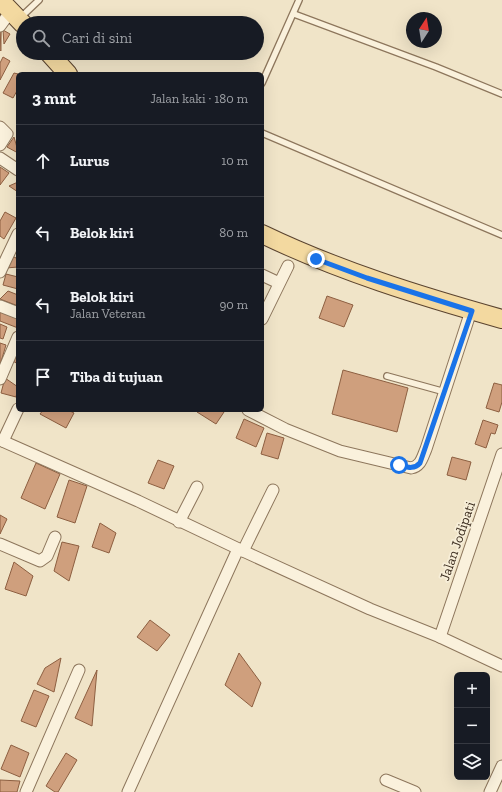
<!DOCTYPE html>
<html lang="id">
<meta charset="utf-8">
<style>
body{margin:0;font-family:"Zilla Slab",serif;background:#242831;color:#f1f3f6}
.controls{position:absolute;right:12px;bottom:12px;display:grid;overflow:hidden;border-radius:6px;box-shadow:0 4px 16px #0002}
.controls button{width:36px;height:36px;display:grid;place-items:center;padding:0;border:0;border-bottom:1px solid #363941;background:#171b24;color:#f1f3f6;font:20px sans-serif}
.compass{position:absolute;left:406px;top:12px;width:36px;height:36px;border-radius:50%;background:#171b24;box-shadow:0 4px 16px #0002;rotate:12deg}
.stop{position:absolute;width:12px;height:12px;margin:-9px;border:3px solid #1a73e8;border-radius:50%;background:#fff}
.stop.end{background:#1a73e8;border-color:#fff;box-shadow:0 1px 4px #0008}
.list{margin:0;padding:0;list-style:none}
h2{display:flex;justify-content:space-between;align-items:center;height:52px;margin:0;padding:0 16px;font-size:17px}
h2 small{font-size:13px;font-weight:400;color:#9ea1a6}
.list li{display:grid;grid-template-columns:26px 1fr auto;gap:12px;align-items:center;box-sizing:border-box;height:72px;padding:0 16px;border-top:1px solid #363941}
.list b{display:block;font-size:15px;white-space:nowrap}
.list p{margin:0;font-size:13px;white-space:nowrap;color:#9ea1a6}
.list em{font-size:13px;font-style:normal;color:#9ea1a6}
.icon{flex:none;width:22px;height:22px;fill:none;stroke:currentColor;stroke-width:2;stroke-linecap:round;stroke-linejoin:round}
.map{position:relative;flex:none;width:502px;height:792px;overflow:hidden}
.search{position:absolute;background:#171b24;box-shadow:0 4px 16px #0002;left:16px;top:16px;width:248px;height:44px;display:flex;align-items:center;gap:10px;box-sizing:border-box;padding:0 14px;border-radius:22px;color:#9ea1a6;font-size:15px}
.panel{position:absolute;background:#171b24;box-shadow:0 4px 16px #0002;left:16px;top:72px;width:248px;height:340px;border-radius:6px}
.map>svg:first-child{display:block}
.building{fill:#cf9f7d;stroke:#8d5f41}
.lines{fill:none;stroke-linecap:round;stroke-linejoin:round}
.lane-casing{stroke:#8d765c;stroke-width:8}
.street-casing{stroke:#8d765c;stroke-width:13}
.primary-casing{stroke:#5b4430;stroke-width:20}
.lane{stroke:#faf1dc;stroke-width:5.5}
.street{stroke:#faf1dc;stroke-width:11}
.primary{stroke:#f3d9a0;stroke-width:18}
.route{stroke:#1a73e8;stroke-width:5}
.labels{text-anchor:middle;stroke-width:3.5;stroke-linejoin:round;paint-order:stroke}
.street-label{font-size:14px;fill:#3d2e20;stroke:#f7eed8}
</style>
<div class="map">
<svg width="502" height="792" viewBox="0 0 502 792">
<rect width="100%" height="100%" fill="#f0e4c8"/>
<g class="building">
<path d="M1,29V51L0,50Z"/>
<path d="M3,30L10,34L4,44Z"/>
<path d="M3,57L10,61L0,80V63Z"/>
<path d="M14,73L18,74V89L13,98L3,93Z"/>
<path d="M14,137L18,151V153L7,147Z"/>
<path d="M0,167L9,173L0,185Z"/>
<path d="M18,182V192L9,186Z"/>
<path d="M5,212L16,218L4,239L0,236V221Z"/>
<path d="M12,256L18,259V267L6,268Z"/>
<path d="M6,274L18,277V289L3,285Z"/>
<path d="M8,291L18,295V306L0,299Z"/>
<path d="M327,296L353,305L344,327L319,318Z"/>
<path d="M0,308L18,315V328L0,321Z"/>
<path d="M0,324L7,327L3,339L0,338Z"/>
<path d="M0,343L6,345L0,365Z"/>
<path d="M18,348V364L11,360Z"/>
<path d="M343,370L408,388L397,432L332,414Z"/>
<path d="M5,378L18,387L16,397L1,393Z"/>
<path d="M494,383L502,385V402L499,412L486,408Z"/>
<path d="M43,410H68L74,413L66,428L40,414Z"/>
<path d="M198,410H220L224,412L216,424L197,412Z"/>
<path d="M244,419L264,428L256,447L236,438Z"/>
<path d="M483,420L498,425L495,434L491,433L486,448L475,444Z"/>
<path d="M267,433L284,438L278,459L261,454Z"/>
<path d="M452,457L471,462L466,480L447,475Z"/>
<path d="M158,460L174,466L164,489L148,483Z"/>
<path d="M36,463L60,474L45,509L21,498Z"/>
<path d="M69,480L87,486L75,523L57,517Z"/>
<path d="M0,515L7,519L0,534Z"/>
<path d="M100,523L116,533L109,553L92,547Z"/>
<path d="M62,542L79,546L69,581L54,571Z"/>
<path d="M14,562L33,576L26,596L5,589Z"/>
<path d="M150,620L170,635L157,651L137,637Z"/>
<path d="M239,653L261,683L252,707L225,685Z"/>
<path d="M61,658L54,692L37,684L45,668Z"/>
<path d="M97,670L92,726L75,718Z"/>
<path d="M34,690L49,696L36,727L21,721Z"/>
<path d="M11,745L29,753L20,777L1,769Z"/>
<path d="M66,753L77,760L58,792H55L46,786Z"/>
<path d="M0,780L20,781L17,792H0Z"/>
</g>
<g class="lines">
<g class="lane-casing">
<g id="lane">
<path d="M294,14L436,67L502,94"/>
<path d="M20,18L39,0"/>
<path d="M262,83L299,0"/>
<path d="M262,133L502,235"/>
<path d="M387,376L445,392"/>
</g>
</g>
<g class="street-casing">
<g id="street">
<path d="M0,26L11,11"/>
<path d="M0,127L7,134L0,145"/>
<path d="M0,158L18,170"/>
<path d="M0,272L18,234"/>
<path d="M262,275L279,283"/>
<path d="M0,306L18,313"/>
<path d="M262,319L288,266"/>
<path d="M0,379L18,337"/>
<path d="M248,410L285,429L340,451L411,468C421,466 422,458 426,449L471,311"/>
<path d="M0,440L138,501L243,551L370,609L440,637L502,666"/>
<path d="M3,441L18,409"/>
<path d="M179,522L197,487"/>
<path d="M0,544L40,561L47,556L55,537"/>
<path d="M243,551L273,490"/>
<path d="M440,637L502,454"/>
<path d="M386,780L415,792"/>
<path d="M26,792L79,670"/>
<path d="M128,792L238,549"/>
<path d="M490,792L502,766"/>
</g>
</g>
<g class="primary-casing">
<g id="primary">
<path d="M0,0L23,24"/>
<path d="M49,53L68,74"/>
<path d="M262,234C339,271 420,296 502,319"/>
</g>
</g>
<use href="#lane" class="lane"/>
<use href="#street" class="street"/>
<use href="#primary" class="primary"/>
</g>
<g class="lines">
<path class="route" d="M316,259L367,278L472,311L420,463C414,470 407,467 399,465"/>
</g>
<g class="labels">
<g class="street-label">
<text transform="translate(457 541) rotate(-71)" y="5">Jalan Jodipati</text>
</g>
</g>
</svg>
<div class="controls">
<button>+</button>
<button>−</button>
<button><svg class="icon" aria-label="layers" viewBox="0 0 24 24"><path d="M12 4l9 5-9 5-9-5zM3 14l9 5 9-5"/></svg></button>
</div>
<svg class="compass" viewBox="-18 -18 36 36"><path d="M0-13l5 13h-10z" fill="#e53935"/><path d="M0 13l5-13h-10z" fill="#9ea1a6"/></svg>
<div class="stop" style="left:399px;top:465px"></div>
<div class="stop end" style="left:316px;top:259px"></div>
<div class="search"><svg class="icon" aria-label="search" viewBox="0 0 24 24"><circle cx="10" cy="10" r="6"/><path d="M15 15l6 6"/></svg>Cari di sini</div>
<section class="panel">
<h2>3 mnt<small>Jalan kaki · 180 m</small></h2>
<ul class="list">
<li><svg class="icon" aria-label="ahead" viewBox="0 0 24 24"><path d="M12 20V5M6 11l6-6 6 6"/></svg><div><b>Lurus</b></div><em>10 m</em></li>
<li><svg class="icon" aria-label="left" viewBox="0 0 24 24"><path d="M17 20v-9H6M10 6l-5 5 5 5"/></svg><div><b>Belok kiri</b></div><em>80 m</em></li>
<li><svg class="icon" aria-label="left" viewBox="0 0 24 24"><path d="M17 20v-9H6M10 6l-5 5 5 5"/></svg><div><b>Belok kiri</b><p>Jalan Veteran</p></div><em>90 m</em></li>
<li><svg class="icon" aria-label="arrive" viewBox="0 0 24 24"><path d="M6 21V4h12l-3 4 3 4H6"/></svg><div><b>Tiba di tujuan</b></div></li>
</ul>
</section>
</div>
